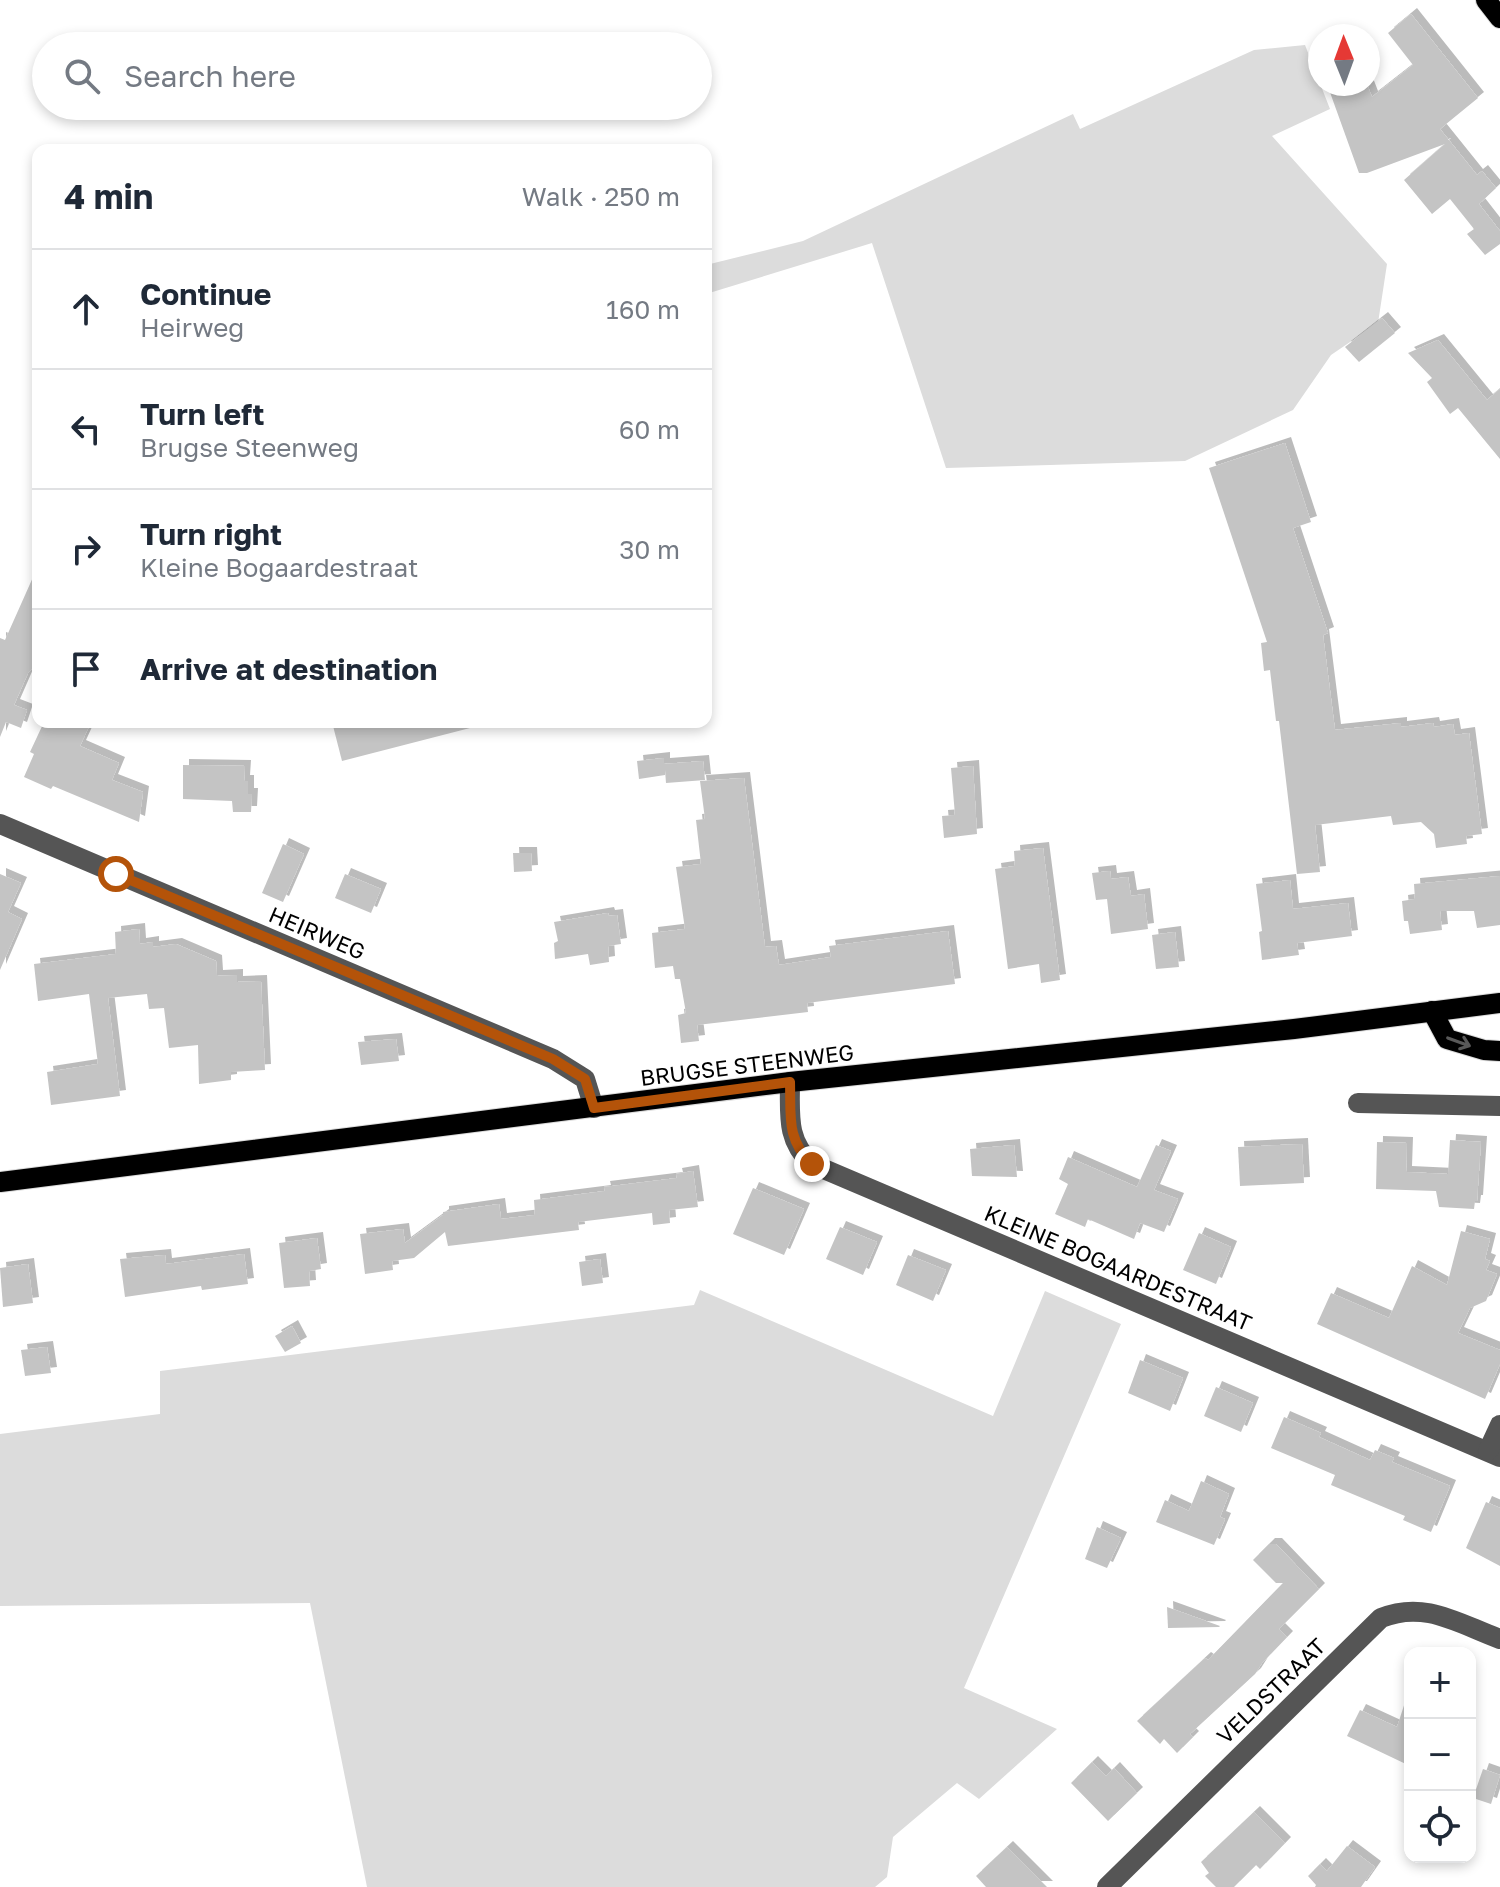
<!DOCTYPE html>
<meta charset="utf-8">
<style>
body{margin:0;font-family:"Golos Text",sans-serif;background:#f2f2f3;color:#1f2937}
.controls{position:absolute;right:24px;bottom:24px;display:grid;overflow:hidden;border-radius:16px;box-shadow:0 4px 12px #0003}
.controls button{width:72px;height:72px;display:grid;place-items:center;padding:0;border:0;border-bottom:2px solid #e0e1e3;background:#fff;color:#1f2937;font:40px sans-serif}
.compass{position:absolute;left:1308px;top:24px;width:72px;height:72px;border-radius:50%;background:#fff;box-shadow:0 4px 12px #0003;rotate:359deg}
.stop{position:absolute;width:24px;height:24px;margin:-18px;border:6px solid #b45309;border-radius:50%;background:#fff}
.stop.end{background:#b45309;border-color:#fff;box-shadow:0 2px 8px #0008}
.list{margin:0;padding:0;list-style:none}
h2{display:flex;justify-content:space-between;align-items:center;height:104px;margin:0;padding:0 32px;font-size:34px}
h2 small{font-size:26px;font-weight:400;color:#747a83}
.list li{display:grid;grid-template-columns:52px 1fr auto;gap:24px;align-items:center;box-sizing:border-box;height:120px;padding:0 32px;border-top:2px solid #e0e1e3}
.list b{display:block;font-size:30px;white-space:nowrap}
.list p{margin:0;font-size:26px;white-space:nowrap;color:#747a83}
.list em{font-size:26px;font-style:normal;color:#747a83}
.icon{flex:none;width:44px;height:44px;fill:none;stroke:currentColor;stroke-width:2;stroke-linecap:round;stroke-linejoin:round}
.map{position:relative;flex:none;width:1500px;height:1887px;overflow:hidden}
.search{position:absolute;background:#fff;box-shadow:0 4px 12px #0003;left:32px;top:32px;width:680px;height:88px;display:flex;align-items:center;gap:20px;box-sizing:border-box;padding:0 28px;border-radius:44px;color:#747a83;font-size:30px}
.panel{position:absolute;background:#fff;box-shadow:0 4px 12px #0003;left:32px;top:144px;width:680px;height:584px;border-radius:16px}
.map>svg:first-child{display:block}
.green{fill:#dcdcdc}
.building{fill:#c4c4c4;filter:url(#shadow)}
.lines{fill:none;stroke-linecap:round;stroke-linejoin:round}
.major-casing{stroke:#dbdbdb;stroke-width:22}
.minor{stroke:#555;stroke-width:20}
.major{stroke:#000;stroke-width:20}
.oneway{stroke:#595959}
.route{stroke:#b45309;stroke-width:10}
.labels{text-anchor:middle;stroke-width:6;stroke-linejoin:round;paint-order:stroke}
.street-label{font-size:22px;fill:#000;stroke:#fff}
</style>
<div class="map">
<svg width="1500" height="1887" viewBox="0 0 1500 1887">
<defs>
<filter id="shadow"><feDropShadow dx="6" dy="-6" stdDeviation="0" flood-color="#0004"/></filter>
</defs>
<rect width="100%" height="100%" fill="#fff"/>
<g class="green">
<path d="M1305,45L1330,109L1272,136L1387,264L1378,323L1331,355L1293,410L1185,461L946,468L872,243L706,294V265L803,241L1073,114L1080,129L1254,50Z"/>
<path d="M700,1290L993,1416L1045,1291L1121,1324L964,1688L1057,1729L979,1799L957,1783L893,1837L887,1877L875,1887H367L310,1603L0,1606V1434L160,1414V1371L694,1305Z"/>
</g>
<g class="building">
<path d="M1411,14L1478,98L1440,129L1477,175L1482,171L1496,188L1479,204L1500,231V244L1485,255L1467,234L1474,229L1450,199L1432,214L1404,180L1445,144L1367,173H1359L1327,84H1367L1372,97L1413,65L1388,33Z"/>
<path d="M1382,318L1395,333L1359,362L1345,347Z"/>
<path d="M1438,340L1487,400L1500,389V459L1458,408L1450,414L1427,382L1432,378L1408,353Z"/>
<path d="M1285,443L1311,522L1293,528L1328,633L1323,635L1335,730L1401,723V727L1433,723L1434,727L1453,724L1455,735L1469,733L1482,834L1466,836L1467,844L1436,848L1434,834L1421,822L1393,825L1391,816L1315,825L1320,872L1297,874L1279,721H1276L1270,670L1264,671L1261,643L1267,642L1209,468Z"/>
<path d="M38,566V657L32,664L34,667L28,673L14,705L27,710L21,728L6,722L0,737V638L5,640Z"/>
<path d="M44,722H91L80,746L119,763L112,780L143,792L139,822L53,786L51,789L24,777L34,754L30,752Z"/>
<path d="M332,722H469L470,728L342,761Z"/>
<path d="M664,758V764L703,761L705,780L666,783L665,770V775L639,779L637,761Z"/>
<path d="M183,765L245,766L244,781H248V794H252L251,812H233L232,801L183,799Z"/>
<path d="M973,766L977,834L944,838L942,816L955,815L951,768Z"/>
<path d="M744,778L765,947L776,946L779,965L831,957L829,946L948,931L955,984L807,1003L808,1012L697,1025L699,1041L681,1043L678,1015L686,1013L680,979H675L673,966L655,968L652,933L685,929L676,867L701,864L696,820L705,819L700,781Z"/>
<path d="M283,844L304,854L283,902L262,893Z"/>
<path d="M1043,848L1060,980L1041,983L1039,964L1008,969L995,869L1015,866L1014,851Z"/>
<path d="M513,853H531L532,871L514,872Z"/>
<path d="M1110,871L1111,879L1128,877L1131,896L1144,894L1148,929L1111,934L1107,899L1096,900L1092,873Z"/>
<path d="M0,874L21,883L8,912L22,919L0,970Z"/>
<path d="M345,874L381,889L371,913L335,898Z"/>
<path d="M1500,876V925L1477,928L1474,911H1440L1442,930L1410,934L1408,921H1404L1402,901L1415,899L1414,884Z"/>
<path d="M1290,880L1293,909L1348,903L1352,936L1297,943L1299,955L1262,960L1259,932L1262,931L1256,884Z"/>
<path d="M608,913L609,916L617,915L621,944L608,946L609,962L590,965L588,954L555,959L554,943L558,941L554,922Z"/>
<path d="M139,929L140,944L153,942V947L176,944L216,961L217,976L237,975V982L261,981L265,1070L231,1072V1080L199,1084L198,1045L169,1048L164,1008L149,1009L147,994L108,998L120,1096L51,1105L47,1072L98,1064L89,994L38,1001L34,964L116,954L115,932Z"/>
<path d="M1175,932L1179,967L1156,969L1152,935Z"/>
<path d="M396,1039L399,1061L361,1065L358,1042Z"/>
<path d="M1450,1140L1481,1142L1477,1201H1475L1474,1209L1439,1207L1436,1191L1376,1189L1377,1142L1407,1143L1406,1172L1448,1174Z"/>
<path d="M1302,1144L1304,1183L1240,1186L1238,1147Z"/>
<path d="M1014,1145L1017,1177L972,1176L970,1149Z"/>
<path d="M1156,1145L1171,1151L1154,1190L1178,1199L1164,1232L1140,1223L1134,1239L1088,1219L1085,1227L1055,1214L1068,1184L1059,1179L1068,1157L1137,1187Z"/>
<path d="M693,1171L698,1207L669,1210L670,1223L653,1225L652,1213L578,1222L579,1230L448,1246L445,1232L414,1258L392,1261L393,1270L365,1274L360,1234L403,1229L405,1243L443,1215V1212L499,1204L501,1219L535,1215L534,1200L605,1191L604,1187L677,1178L676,1174Z"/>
<path d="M753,1188L804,1209L784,1255L733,1234Z"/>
<path d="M840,1227L877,1242L863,1275L826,1259Z"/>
<path d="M1461,1231L1490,1239L1485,1259L1490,1261L1486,1270L1497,1274L1486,1301L1470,1308L1458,1333L1500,1350V1364L1485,1399L1317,1324L1331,1293L1389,1318L1412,1266L1447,1285Z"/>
<path d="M1199,1233L1231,1247L1216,1284L1183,1270Z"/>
<path d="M317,1238L321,1269L309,1271L310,1286L284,1288L279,1243Z"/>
<path d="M244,1254L248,1284L202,1290L201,1286L125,1297L120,1259L165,1255L166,1264Z"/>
<path d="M908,1255L946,1270L933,1301L896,1285Z"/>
<path d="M600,1259L603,1283L582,1286L579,1262Z"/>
<path d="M28,1264L33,1303L3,1307L0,1268Z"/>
<path d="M292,1326L301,1343L285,1352L275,1336Z"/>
<path d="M47,1347L51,1373L25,1376L21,1350Z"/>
<path d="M1140,1360L1183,1378L1170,1411L1128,1393Z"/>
<path d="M1216,1387L1253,1403L1241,1432L1204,1416Z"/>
<path d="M1284,1417L1321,1433L1319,1437L1370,1460L1375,1450L1394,1458L1392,1462L1450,1486L1431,1532L1403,1520L1405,1516L1331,1485L1335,1475L1271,1448Z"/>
<path d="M1201,1481L1229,1494L1220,1517L1225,1519L1214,1545L1156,1522L1165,1500L1189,1511Z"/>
<path d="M1486,1502L1500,1508V1566L1466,1548Z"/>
<path d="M1097,1527L1121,1538L1107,1568L1085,1559Z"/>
<path d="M1269,1544H1276L1319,1589L1279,1629L1287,1637L1262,1663L1255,1674L1190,1734L1193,1737L1177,1753L1164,1739L1160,1744L1137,1721L1205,1658L1208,1660L1283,1583H1276L1253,1560Z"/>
<path d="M1167,1607L1220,1626L1219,1627L1168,1628Z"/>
<path d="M1407,1696L1410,1697V1766L1347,1736L1360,1710L1397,1727Z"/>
<path d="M1092,1762L1106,1776L1114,1768L1137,1793L1108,1821L1071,1783Z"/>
<path d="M1483,1769L1500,1775L1491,1804L1473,1798Z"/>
<path d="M1254,1812L1285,1843L1260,1869L1256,1865L1234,1887H1216L1205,1876L1209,1873L1201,1862Z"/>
<path d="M1347,1846L1375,1867L1361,1887H1315L1316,1885L1308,1876L1320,1864L1327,1871Z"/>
<path d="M1007,1847L1047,1887H986L976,1876Z"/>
</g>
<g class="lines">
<g class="major-casing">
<g id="major">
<path d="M1486,0L1500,18"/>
<path d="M1432,1011L1447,1039L1484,1050L1500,1051"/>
<path d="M0,1182L790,1082L1294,1029L1500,1003"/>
</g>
</g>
<g class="minor">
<path d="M0,824L553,1059L585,1079L594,1108"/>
<path d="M790,1082C790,1115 786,1140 812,1164L1500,1457"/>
<path d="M1358,1103L1500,1106"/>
<path d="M1488,1451L1500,1425"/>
<path d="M1107,1887L1381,1618C1425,1600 1459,1624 1500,1639"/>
</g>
<use href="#major" class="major"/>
</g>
<defs><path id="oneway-shaft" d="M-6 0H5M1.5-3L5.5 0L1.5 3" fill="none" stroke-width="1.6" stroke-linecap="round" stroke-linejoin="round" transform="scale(2)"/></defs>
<use class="oneway" href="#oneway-shaft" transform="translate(1459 1042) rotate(20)"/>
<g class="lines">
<path class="route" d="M116,874L553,1059L585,1079L594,1108L790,1082C791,1115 786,1140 812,1164"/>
</g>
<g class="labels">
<g class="street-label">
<text transform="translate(317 933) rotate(23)" y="8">HEIRWEG</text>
<text transform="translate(747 1065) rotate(-7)" y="8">BRUGSE STEENWEG</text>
<text transform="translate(1118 1268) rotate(23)" y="8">KLEINE BOGAARDESTRAAT</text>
<text transform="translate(1271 1691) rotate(-44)" y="8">VELDSTRAAT</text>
</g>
</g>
</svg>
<div class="controls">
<button>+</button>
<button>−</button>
<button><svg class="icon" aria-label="locate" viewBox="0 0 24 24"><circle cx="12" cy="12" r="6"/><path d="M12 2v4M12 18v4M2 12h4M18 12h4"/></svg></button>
</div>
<svg class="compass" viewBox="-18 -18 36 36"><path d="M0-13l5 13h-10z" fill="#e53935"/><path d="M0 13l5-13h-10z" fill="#747a83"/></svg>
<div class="stop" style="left:116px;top:874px"></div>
<div class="stop end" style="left:812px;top:1164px"></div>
<div class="search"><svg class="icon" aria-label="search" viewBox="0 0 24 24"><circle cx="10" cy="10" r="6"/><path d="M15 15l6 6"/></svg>Search here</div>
<section class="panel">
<h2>4 min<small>Walk · 250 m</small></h2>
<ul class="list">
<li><svg class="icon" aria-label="ahead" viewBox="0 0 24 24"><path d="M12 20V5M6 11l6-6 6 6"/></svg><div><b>Continue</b><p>Heirweg</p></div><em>160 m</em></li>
<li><svg class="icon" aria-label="left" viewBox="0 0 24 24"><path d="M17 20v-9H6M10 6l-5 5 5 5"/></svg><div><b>Turn left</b><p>Brugse Steenweg</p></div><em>60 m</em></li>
<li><svg class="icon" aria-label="right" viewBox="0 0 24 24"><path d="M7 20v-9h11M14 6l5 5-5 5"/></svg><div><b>Turn right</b><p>Kleine Bogaardestraat</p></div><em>30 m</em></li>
<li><svg class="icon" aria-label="arrive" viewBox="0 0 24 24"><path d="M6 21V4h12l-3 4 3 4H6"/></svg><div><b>Arrive at destination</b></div></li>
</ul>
</section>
</div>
